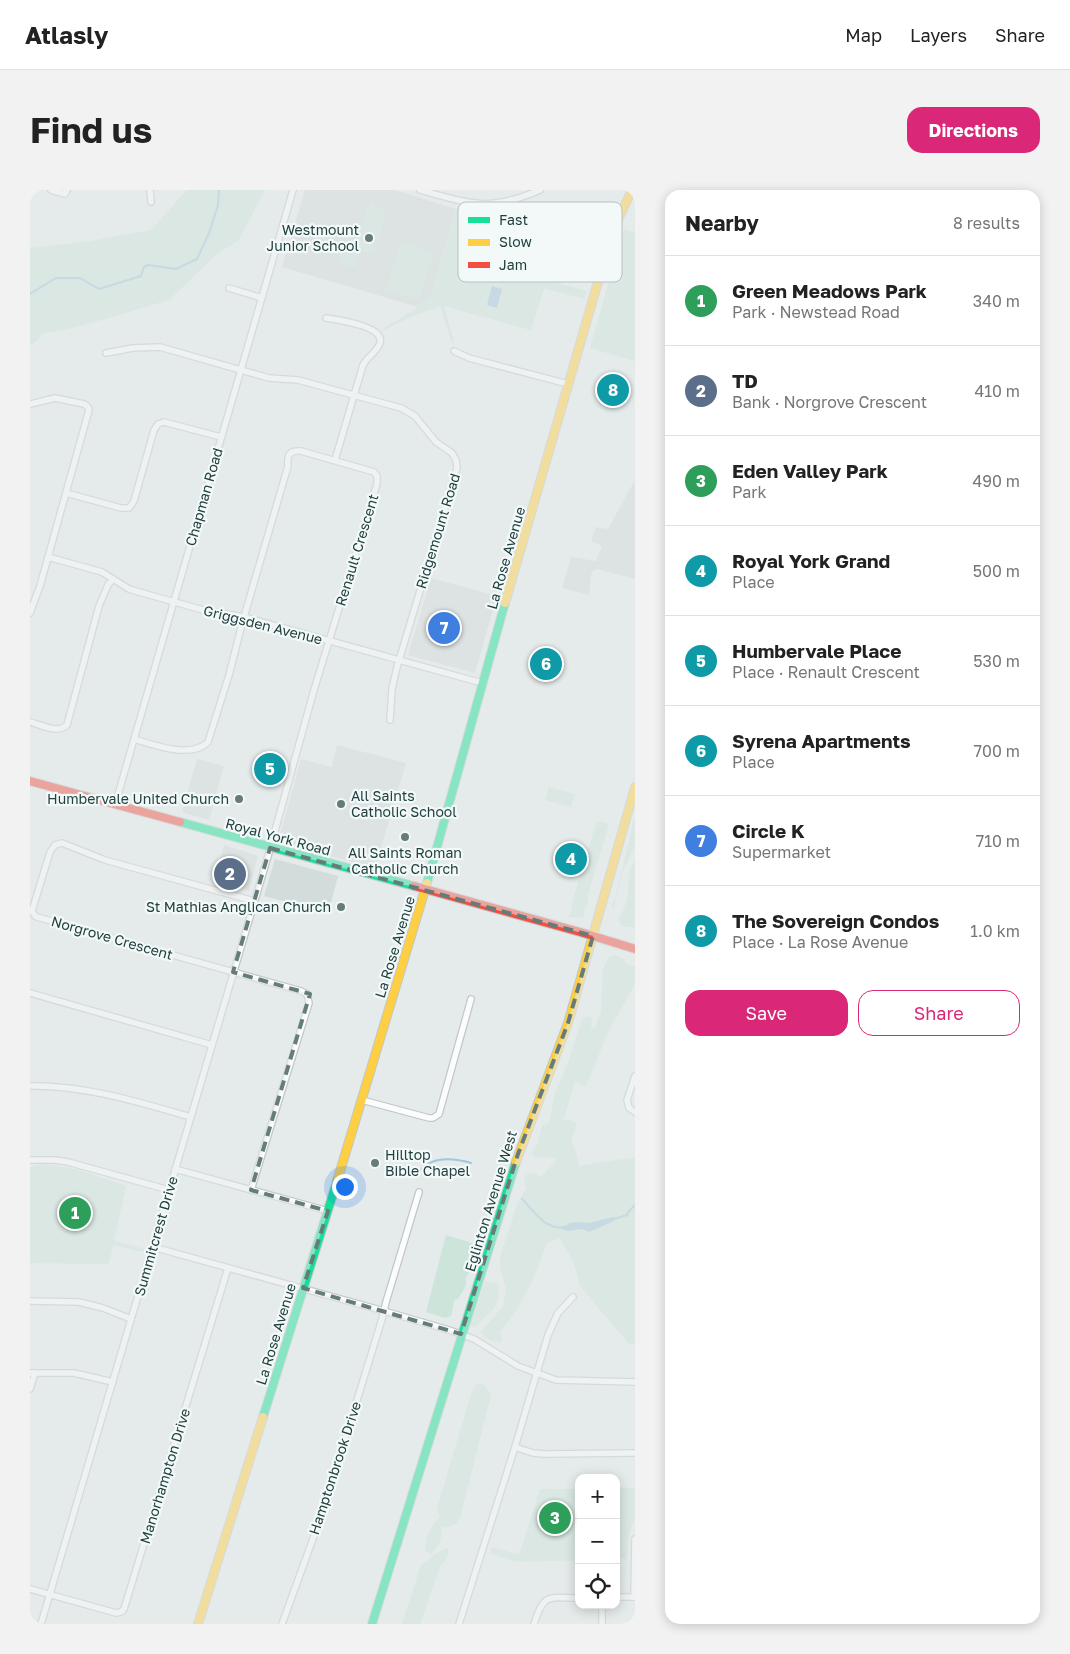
<!DOCTYPE html>
<meta charset="utf-8">
<style>
body{margin:0;font-family:"Golos Text",sans-serif;background:#f2f2f2;color:#222}
.controls{position:absolute;right:15px;bottom:15px;display:grid;overflow:hidden;border-radius:10px;box-shadow:0 2px 12px #0003}
.controls button{width:45px;height:45px;display:grid;place-items:center;padding:0;border:0;border-bottom:1px solid #e0e0e0;background:#fff;color:#222;font:25px sans-serif}
.you{position:absolute;left:314px;top:996px;width:18px;height:18px;margin:-12px;border:4px solid #fff;border-radius:50%;background:#1a73e8;box-shadow:0 0 0 8px #1a73e833}
.badge{display:grid;place-items:center;width:32px;height:32px;border-radius:50%;background:#db2777;color:#fff;font-size:16px;font-weight:700}
.pin{position:absolute;translate:-50% -50%;border:2px solid #fff;box-shadow:0 1px 5px #0006}
.list{margin:0;padding:0;list-style:none}
h2{display:flex;justify-content:space-between;align-items:center;height:65px;margin:0;padding:0 20px;font-size:21px}
h2 small{font-size:16px;font-weight:400;color:#767676}
.list li{display:grid;grid-template-columns:32px 1fr auto;gap:15px;align-items:center;box-sizing:border-box;height:90px;padding:0 20px;border-top:1px solid #e0e0e0}
.list b{display:block;font-size:19px;white-space:nowrap}
.list p{margin:0;font-size:16px;white-space:nowrap;color:#767676}
.list em{font-size:16px;font-style:normal;color:#767676}
.actions{display:flex;gap:10px;padding:15px 20px}
.actions a{flex:1;padding:11px 0;border:1px solid #db2777;border-radius:15px;text-align:center;font-size:18px;color:#db2777}
.actions .main{background:#db2777;color:#fff}
.icon{flex:none;width:28px;height:28px;fill:none;stroke:currentColor;stroke-width:2;stroke-linecap:round;stroke-linejoin:round}
.map{position:relative;flex:none;width:605px;height:1434px;overflow:hidden;border-radius:15px}
header{display:flex;align-items:center;gap:30px;box-sizing:border-box;height:70px;padding:0 25px;background:#fff;border-bottom:1px solid #e0e0e0}
header strong{font-size:24px}
nav{display:flex;gap:28px;margin-inline-start:auto;font-size:18px}
.intro{display:flex;align-items:center;justify-content:space-between;box-sizing:border-box;height:120px;padding:0 30px}
h1{margin:0;font-size:35px}
.button{padding:12px 22px;border-radius:15px;background:#db2777;color:#fff;font-size:18px;font-weight:700}
main{display:flex;gap:30px;padding:0 30px}
aside{flex:1;background:#fff;border-radius:15px;box-shadow:0 2px 12px #0003}
.map>svg:first-child{display:block}
.built{fill:#d2dcdb}
.green{fill:#cde4da}
.water{fill:#a2c6dc}
.lines{fill:none;stroke-linecap:round;stroke-linejoin:round}
.stream{stroke:#a2c6dc;stroke-width:2}
.street-casing{stroke:#c2c7c7;stroke-width:8}
.fast-casing{stroke:#c0c8c7;stroke-width:10}
.slow-casing{stroke:#c0c8c7;stroke-width:10}
.jam-casing{stroke:#c0c8c7;stroke-width:10}
.street{stroke:#fbfcfc;stroke-width:5.5}
.fast{stroke:#16e098;stroke-width:8}
.slow{stroke:#ffcf43;stroke-width:8}
.jam{stroke:#f24e42;stroke-width:8}
.marked{fill:none;stroke:#657c7b;stroke-width:4;stroke-dasharray:10 6;stroke-linejoin:round}
.poi-dot{fill:#657c7b;stroke:#f3f9f8;stroke-width:2}
.labels{text-anchor:middle;stroke-width:4.5;stroke-linejoin:round;paint-order:stroke}
.poi-label{font-size:14px;fill:#20403f;stroke:#f3f9f8;text-anchor:end}
.street-label{font-size:14px;fill:#20403f;stroke:#f3f9f8}
.key{fill:#f3f9f8;stroke:#b4c2c0;stroke-width:1}
.key-label{font-size:14px;fill:#20403f}
</style>
<header>
<strong>Atlasly</strong>
<nav><a>Map</a><a>Layers</a><a>Share</a></nav>
</header>
<div class="intro"><h1>Find us</h1><a class="button">Directions</a></div>
<main>
<div class="map">
<svg width="605" height="1434" viewBox="0 0 605 1434">
<rect width="100%" height="100%" fill="#e5eaea"/>
<g class="built">
<path d="M275,0H365L426,19L401,104L393,114L388,117L252,77Z"/>
<path d="M605,290V389L567,379L563,381L561,385L559,405L532,398L541,367L566,371L572,356L561,351L566,337L578,339Z"/>
<path d="M401,388L467,406L445,483L378,465Z"/>
<path d="M307,555L376,573L345,678L248,652L271,569L302,577Z"/>
<path d="M167,569L194,576L179,630L152,622Z"/>
<path d="M194,655L228,666L219,701L184,691Z"/>
<path d="M245,669L308,686L298,723L234,706Z"/>
</g>
<g class="green">
<path d="M157,0H235L208,51L188,63L139,110L47,137L11,144L8,150L0,155V58L61,51L121,40Z"/>
<path d="M343,9L345,15L356,22L344,64L330,60L325,78L308,72L311,61L320,58L325,59L336,19Z"/>
<path d="M426,19L450,23L482,19L493,45L518,53L508,88L557,101L554,109L514,98L501,140L414,116L424,152L422,153L410,116L378,128L355,140L354,138C371,128 388,120 401,104Z"/>
<path d="M594,39L605,42V171L560,158Z"/>
<path d="M370,52L404,62L389,110L356,100Z"/>
<path d="M519,597L545,604L541,617L515,610Z"/>
<path d="M605,626V655L592,683L584,717L581,716L585,710Z"/>
<path d="M567,631L579,634L558,704V712L554,721L555,722L553,728L538,727L537,725H540L544,706Z"/>
<path d="M605,671V739L604,737H597L591,735L589,728C594,721 597,711 598,702C600,688 596,683 605,671Z"/>
<path d="M585,765L594,769L596,774L605,777V794L578,842L556,896L550,895L545,891L533,931L540,930L547,934L541,950L547,966L549,976L605,967V1154H599L550,1096L544,1073L530,1048L517,1053L503,1090L486,1121L469,1143L473,1148L471,1152C463,1152 455,1149 451,1141L473,1117L476,1099L470,1076V1067L488,1012L497,998L494,992L496,985L503,983L511,987L526,971V968L504,967L502,964L504,957L508,954L512,935L519,933L525,903L538,873L552,829L557,826L562,828L561,838H565L571,822L573,780L578,768Z"/>
<path d="M11,974L42,978L96,996L84,1051L115,1059L113,1062L84,1055L78,1074L0,1073V977Z"/>
<path d="M416,1045L445,1054L446,1062L443,1075L436,1088V1095L429,1108L424,1111L421,1126L415,1128L396,1122Z"/>
<path d="M455,1092L468,1093C473,1115 459,1123 445,1137L440,1136Z"/>
<path d="M450,1193L455,1196L461,1205L430,1328C425,1336 421,1337 412,1337C411,1347 411,1358 400,1364L395,1359L397,1346L402,1336L410,1327L407,1319L441,1205L446,1194Z"/>
<path d="M586,1298H605V1330C597,1341 598,1356 597,1369H586Z"/>
<path d="M510,1299H549V1370L486,1372L460,1363L462,1357L489,1365Z"/>
<path d="M417,1358L419,1361L415,1371L411,1374L390,1434H372L391,1375C400,1369 407,1362 417,1358Z"/>
</g>
<g class="water">
<path d="M462,96L472,99L467,118L457,115Z"/>
<path d="M583,1027L586,1028L584,1031L559,1042L552,1039L537,1041L532,1039V1036H535L540,1033L548,1032L559,1033Z"/>
</g>
<g class="lines">
<g class="stream">
<path d="M0,104L26,88H50L69,99L111,86L114,77L118,75L146,79L167,69L179,43L188,15L189,0"/>
<path d="M389,982C401,966 423,968 441,973"/>
<path d="M492,1009C506,1023 512,1037 533,1038"/>
<path d="M584,1029L597,1025L599,1021L605,1015"/>
</g>
<g class="street-casing">
<g id="street">
<path d="M21,0L35,4L37,0"/>
<path d="M120,0L121,12"/>
<path d="M390,0C441,14 459,22 510,0"/>
<path d="M199,98L232,108"/>
<path d="M296,128C308,130 355,136 350,153C347,162 337,167 333,175L305,270"/>
<path d="M424,161L439,168L538,194"/>
<path d="M76,163L103,158L130,157L239,188L268,190L371,218L385,226L406,252L422,263L426,270L427,278L367,477L362,499L360,530"/>
<path d="M0,214L25,208L54,214L58,217L59,220L10,396L0,423"/>
<path d="M36,303L91,318H99L104,311L124,240L128,234L134,232L191,247"/>
<path d="M18,367L72,382L99,399L109,402L173,420L214,427L452,493"/>
<path d="M0,532C11,535 28,544 37,535L69,416L78,395L83,389"/>
<path d="M85,615L263,0"/>
<path d="M0,803L182,855"/>
<path d="M605,886L597,910L599,918L605,922"/>
<path d="M0,896C55,895 108,912 161,927"/>
<path d="M332,910L399,928H403L409,924L441,809"/>
<path d="M0,970H25L38,972L139,1000"/>
<path d="M145,979L298,1021"/>
<path d="M221,1000L279,813L277,804L271,801L7,727L5,726L2,721L20,662L25,655L32,653L75,670L224,711"/>
<path d="M123,1057L354,1121L422,1141L444,1149L488,1176L526,1190L605,1192"/>
<path d="M0,1111L49,1112L73,1118L101,1129"/>
<path d="M0,1183H44L83,1192"/>
<path d="M0,1199L5,1183"/>
<path d="M485,1257L503,1263L514,1264L605,1263"/>
<path d="M0,1399L86,1423L91,1422L94,1419L198,1078"/>
<path d="M586,1407H605"/>
<path d="M604,1407L605,1349"/>
<path d="M11,1434L238,666L284,500L347,294V286L344,282L271,261C259,260 257,265 258,276L212,434L199,485L178,552C162,569 123,555 104,549"/>
<path d="M252,1434L292,1324L352,1129L356,1112L389,1002"/>
<path d="M429,1434L485,1257L518,1145L528,1123L543,1107"/>
<path d="M504,1434C514,1402 518,1408 549,1408"/>
<path d="M572,1434V1415"/>
</g>
</g>
<g class="fast-casing">
<g id="fast">
<path d="M150,632L384,696"/>
<path d="M397,693L475,413"/>
<path d="M233,1227L308,988"/>
<path d="M342,1434L486,972"/>
</g>
</g>
<g class="slow-casing">
<g id="slow">
<path d="M475,413L583,40L602,0"/>
<path d="M486,972L538,833L605,597"/>
<path d="M308,988L397,693"/>
<path d="M168,1434L233,1227"/>
</g>
</g>
<g class="jam-casing">
<g id="jam">
<path d="M0,591L150,632"/>
<path d="M384,696L550,742L605,759"/>
</g>
</g>
<use href="#street" class="street"/>
<use href="#fast" class="fast"/>
<use href="#slow" class="slow"/>
<use href="#jam" class="jam"/>
</g>
<path d="M0 0H605V1434H0ZM240,658L563,746L538,833L488,964L431,1144L273,1098L298,1021L221,1000L280,804L203,782Z" fill="#e5eaea" fill-opacity=".55" fill-rule="evenodd"/>
<path class="marked" d="M240,658L563,746L538,833L488,964L431,1144L273,1098L298,1021L221,1000L280,804L203,782Z"/>
<g class="poi-dot">
<circle cx="339" cy="48" r="5"/>
<circle cx="209" cy="609" r="5"/>
<circle cx="311" cy="614" r="5"/>
<circle cx="375" cy="647" r="5"/>
<circle cx="311" cy="717" r="5"/>
<circle cx="345" cy="973" r="5"/>
</g>
<g class="labels">
<g class="poi-label">
<text x="329" y="45">Westmount<tspan x="329" dy="16">Junior School</tspan></text>
<text x="321" y="611" text-anchor="start">All Saints<tspan x="321" dy="16">Catholic School</tspan></text>
<text x="199" y="614">Humbervale United Church</text>
<text x="375" y="668" text-anchor="middle">All Saints Roman<tspan x="375" dy="16">Catholic Church</tspan></text>
<text x="301" y="722">St Mathias Anglican Church</text>
<text x="355" y="970" text-anchor="start">Hilltop<tspan x="355" dy="16">Bible Chapel</tspan></text>
</g>
<g class="street-label">
<text transform="translate(174 307) rotate(-74)" y="5">Chapman Road</text>
<text transform="translate(408 341) rotate(-73)" y="5">Ridgemount Road</text>
<text transform="translate(327 360) rotate(-73)" y="5">Renault Crescent</text>
<text transform="translate(476 368) rotate(-74)" y="5">La Rose Avenue</text>
<text transform="translate(233 435) rotate(14)" y="5">Griggsden Avenue</text>
<text transform="translate(248 647) rotate(15)" y="5">Royal York Road</text>
<text transform="translate(82 748) rotate(16)" y="5">Norgrove Crescent</text>
<text transform="translate(365 757) rotate(-73)" y="5">La Rose Avenue</text>
<text transform="translate(461 1011) rotate(-73)" y="5">Eglinton Avenue West</text>
<text transform="translate(126 1046) rotate(-74)" y="5">Summitcrest Drive</text>
<text transform="translate(246 1144) rotate(-73)" y="5">La Rose Avenue</text>
<text transform="translate(305 1278) rotate(-72)" y="5">Hamptonbrook Drive</text>
<text transform="translate(135 1286) rotate(-73)" y="5">Manorhampton Drive</text>
</g>
</g>
<rect x="428" y="12" width="164" height="80" rx="8" class="key"/>
<rect x="438" y="27" width="22" height="6" fill="#16e098"/>
<rect x="438" y="49" width="22" height="7" fill="#ffcf43"/>
<rect x="438" y="72" width="22" height="6" fill="#f24e42"/>
<g class="key-label">
<text x="469" y="35">Fast</text>
<text x="469" y="57">Slow</text>
<text x="469" y="80">Jam</text>
</g>
</svg>
<div class="controls">
<button>+</button>
<button>−</button>
<button><svg class="icon" aria-label="locate" viewBox="0 0 24 24"><circle cx="12" cy="12" r="6"/><path d="M12 2v4M12 18v4M2 12h4M18 12h4"/></svg></button>
</div>
<div class="you"></div>
<div class="pin badge" style="left:45px;top:1023px;background:#2e9e5b">1</div>
<div class="pin badge" style="left:200px;top:684px;background:#5c6f8a">2</div>
<div class="pin badge" style="left:525px;top:1328px;background:#2e9e5b">3</div>
<div class="pin badge" style="left:541px;top:669px;background:#0f9aa8">4</div>
<div class="pin badge" style="left:240px;top:579px;background:#0f9aa8">5</div>
<div class="pin badge" style="left:516px;top:474px;background:#0f9aa8">6</div>
<div class="pin badge" style="left:414px;top:438px;background:#3f7fe0">7</div>
<div class="pin badge" style="left:583px;top:200px;background:#0f9aa8">8</div>
</div>
<aside>
<h2>Nearby<small>8 results</small></h2>
<ul class="list">
<li><span class="badge" style="background:#2e9e5b">1</span><div><b>Green Meadows Park</b><p>Park · Newstead Road</p></div><em>340 m</em></li>
<li><span class="badge" style="background:#5c6f8a">2</span><div><b>TD</b><p>Bank · Norgrove Crescent</p></div><em>410 m</em></li>
<li><span class="badge" style="background:#2e9e5b">3</span><div><b>Eden Valley Park</b><p>Park</p></div><em>490 m</em></li>
<li><span class="badge" style="background:#0f9aa8">4</span><div><b>Royal York Grand</b><p>Place</p></div><em>500 m</em></li>
<li><span class="badge" style="background:#0f9aa8">5</span><div><b>Humbervale Place</b><p>Place · Renault Crescent</p></div><em>530 m</em></li>
<li><span class="badge" style="background:#0f9aa8">6</span><div><b>Syrena Apartments</b><p>Place</p></div><em>700 m</em></li>
<li><span class="badge" style="background:#3f7fe0">7</span><div><b>Circle K</b><p>Supermarket</p></div><em>710 m</em></li>
<li><span class="badge" style="background:#0f9aa8">8</span><div><b>The Sovereign Condos</b><p>Place · La Rose Avenue</p></div><em>1.0 km</em></li>
</ul>
<div class="actions"><a class="main">Save</a><a>Share</a></div>
</aside>
</main>
